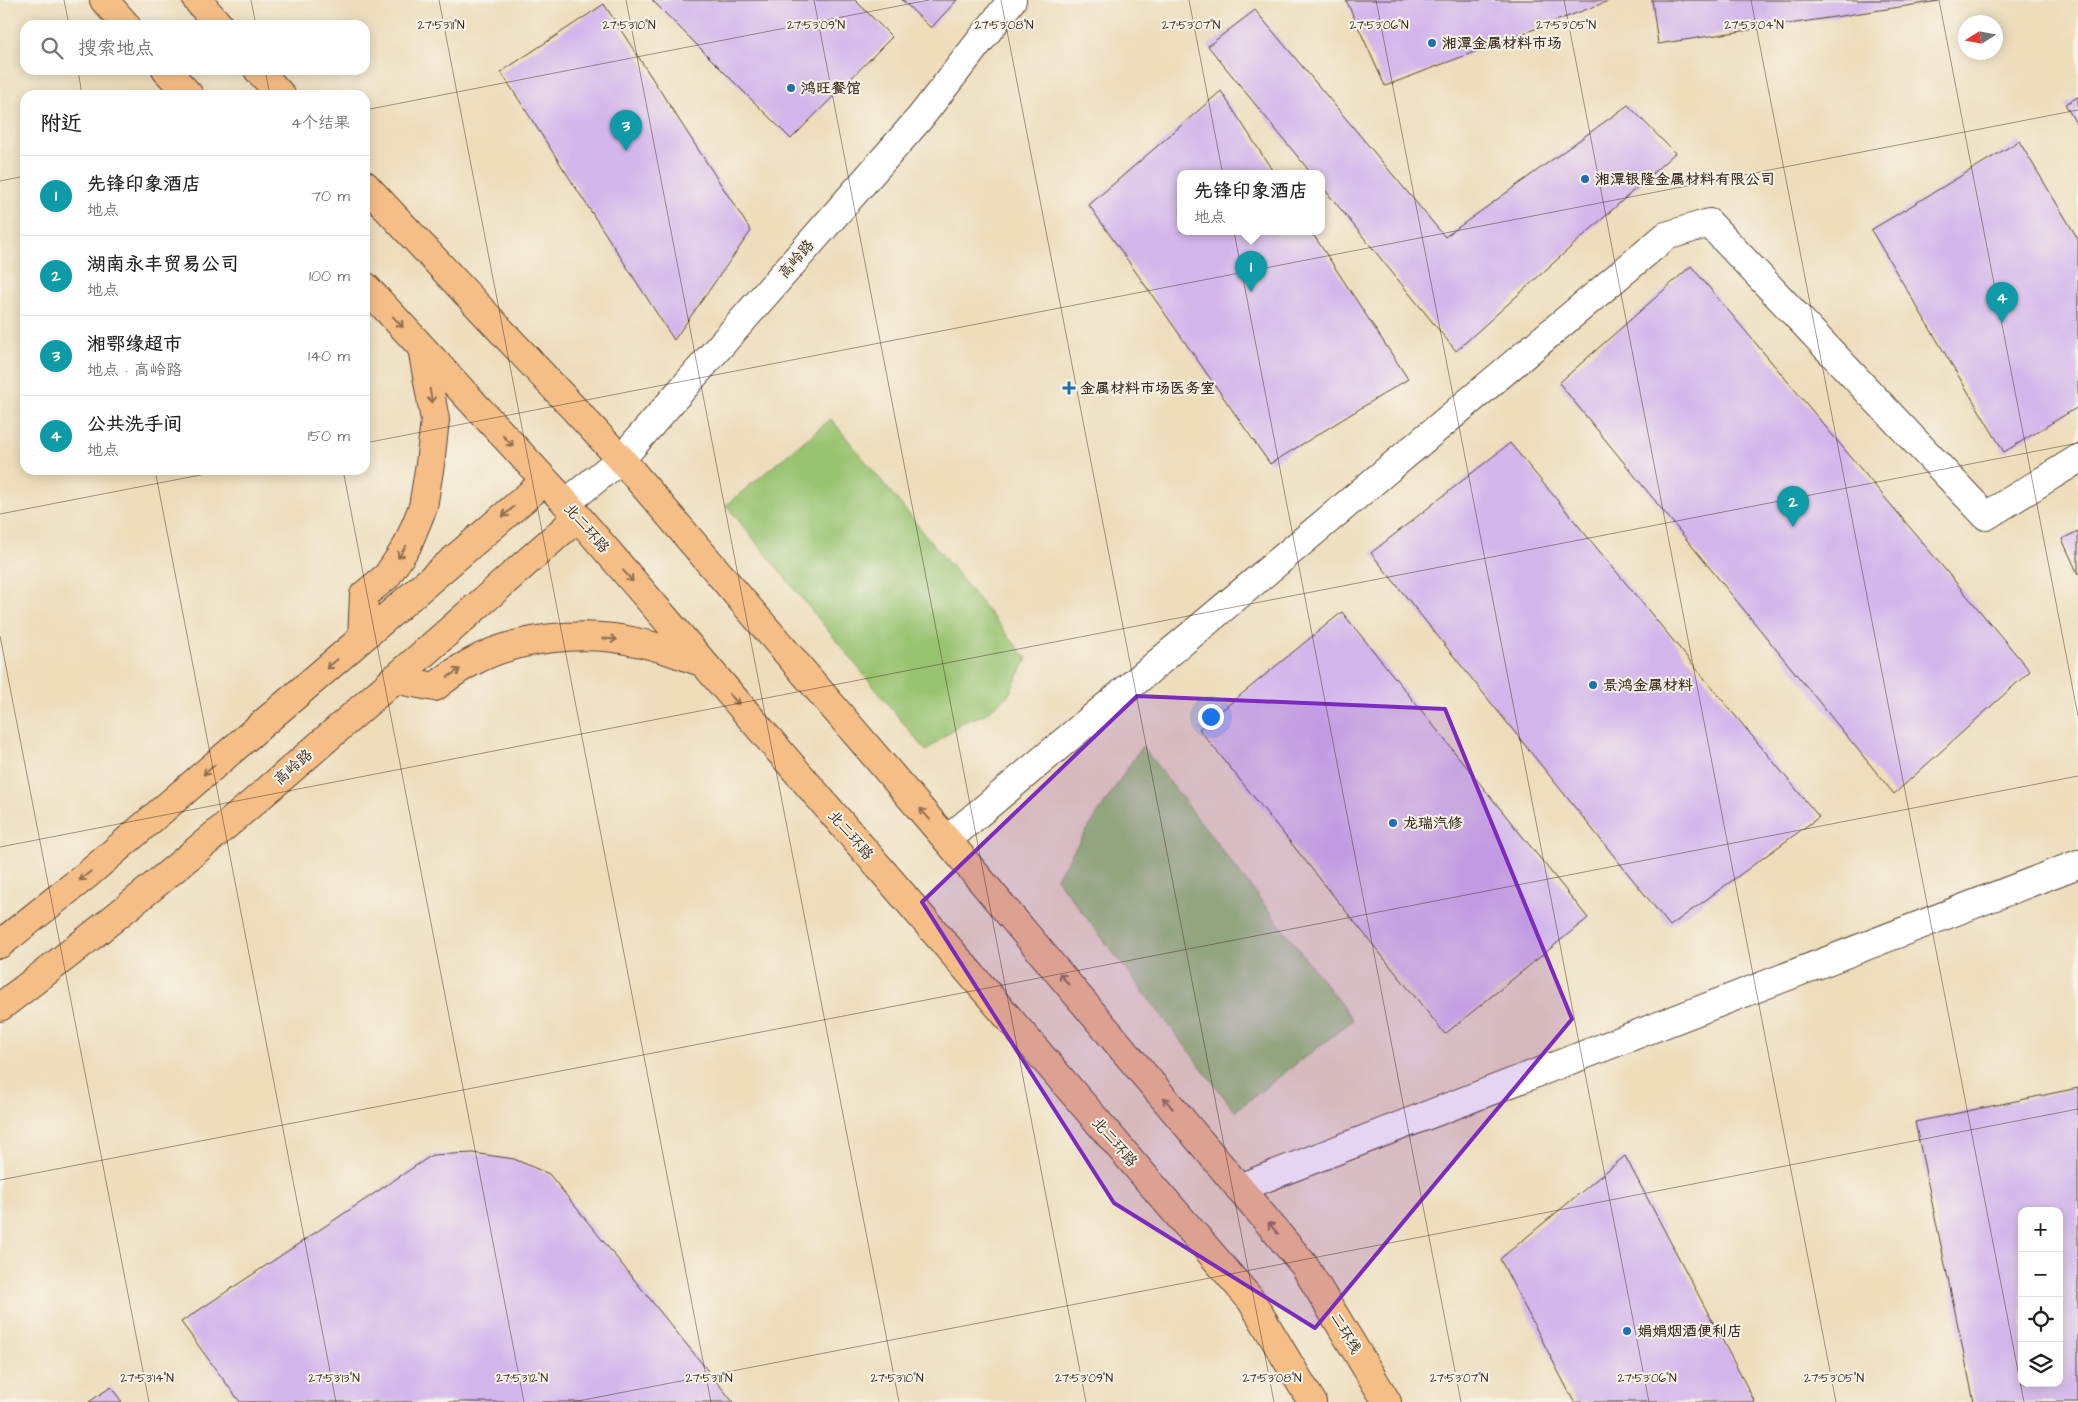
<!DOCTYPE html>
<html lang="zh">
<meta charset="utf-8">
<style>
body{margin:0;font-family:"Architects Daughter","LXGW WenKai TC",sans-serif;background:#f2f2f2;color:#202124}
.controls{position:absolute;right:15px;bottom:15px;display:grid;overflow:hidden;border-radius:10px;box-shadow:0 2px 12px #0003}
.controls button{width:45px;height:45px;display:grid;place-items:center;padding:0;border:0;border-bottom:1px solid #e0e0e0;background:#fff;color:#202124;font:25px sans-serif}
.compass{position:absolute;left:1958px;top:15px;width:45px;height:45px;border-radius:50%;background:#fff;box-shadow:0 2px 12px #0003;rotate:259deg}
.you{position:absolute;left:1210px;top:716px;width:18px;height:18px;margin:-12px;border:4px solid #fff;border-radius:50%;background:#1a73e8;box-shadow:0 0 0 8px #1a73e833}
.badge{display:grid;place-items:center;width:32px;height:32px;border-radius:50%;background:#1f6fb2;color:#fff;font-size:16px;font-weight:700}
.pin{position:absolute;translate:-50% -41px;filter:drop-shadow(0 1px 2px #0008)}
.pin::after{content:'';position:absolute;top:26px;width:18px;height:15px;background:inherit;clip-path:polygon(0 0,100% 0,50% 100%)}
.popup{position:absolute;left:1177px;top:170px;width:148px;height:65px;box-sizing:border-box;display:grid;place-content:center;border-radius:10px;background:#fff;filter:drop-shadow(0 1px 4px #0005);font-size:16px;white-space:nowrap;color:#757577}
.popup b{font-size:19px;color:#202124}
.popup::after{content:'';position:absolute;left:50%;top:100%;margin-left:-10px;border:10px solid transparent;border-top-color:#fff}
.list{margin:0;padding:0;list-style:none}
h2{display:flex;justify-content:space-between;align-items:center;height:65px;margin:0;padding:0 20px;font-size:21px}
h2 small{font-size:16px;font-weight:400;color:#757577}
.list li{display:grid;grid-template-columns:32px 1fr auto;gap:15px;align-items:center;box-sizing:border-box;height:80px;padding:0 20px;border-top:1px solid #e0e0e0}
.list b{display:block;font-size:19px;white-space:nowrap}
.list p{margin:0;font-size:16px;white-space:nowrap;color:#757577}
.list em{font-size:16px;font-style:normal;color:#757577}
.icon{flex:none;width:28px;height:28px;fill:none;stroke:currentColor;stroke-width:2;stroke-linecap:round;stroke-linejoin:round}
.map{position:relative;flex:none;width:2078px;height:1402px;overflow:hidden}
.search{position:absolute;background:#fff;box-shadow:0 2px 12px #0003;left:20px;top:20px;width:350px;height:55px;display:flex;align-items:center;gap:12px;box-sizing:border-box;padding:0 18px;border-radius:15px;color:#757577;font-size:19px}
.panel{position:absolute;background:#fff;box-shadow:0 2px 12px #0003;left:20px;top:90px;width:350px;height:385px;border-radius:15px}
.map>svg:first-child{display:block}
.green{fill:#98c370;stroke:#6a7647}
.building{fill:#d3b6eb;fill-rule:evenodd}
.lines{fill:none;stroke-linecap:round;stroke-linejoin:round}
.minor-casing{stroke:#564536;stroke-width:30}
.major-casing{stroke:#564536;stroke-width:30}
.highway-casing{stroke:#564536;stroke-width:30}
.minor{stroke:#fff;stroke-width:28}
.major{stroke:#f6be87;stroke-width:28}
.highway{stroke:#f6be87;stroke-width:28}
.oneway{stroke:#8f6d4d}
.marked{fill:#7b2cbf;fill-opacity:0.2;stroke:#7b2cbf;stroke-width:4;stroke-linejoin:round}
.ticks{fill:none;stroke:#3b2a1e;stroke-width:1;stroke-opacity:0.45}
.poi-dot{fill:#1f6fb2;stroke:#f7f3e8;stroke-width:2}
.labels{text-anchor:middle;stroke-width:4;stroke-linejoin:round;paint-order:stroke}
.poi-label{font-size:15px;font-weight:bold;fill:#3b2a1e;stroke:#f7f3e8;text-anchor:start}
.street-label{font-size:15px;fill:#3b2a1e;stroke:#f7f3e8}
.ticks-label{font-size:12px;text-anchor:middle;fill:#3b2a1e;stroke:#f7f3e8;stroke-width:4;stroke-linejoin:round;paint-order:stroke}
</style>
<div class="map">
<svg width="2078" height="1402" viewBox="0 0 2078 1402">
<rect width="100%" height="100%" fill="#f7f3e8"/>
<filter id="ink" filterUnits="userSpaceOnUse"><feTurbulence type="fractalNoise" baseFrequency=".02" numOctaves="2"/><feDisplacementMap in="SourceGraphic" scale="10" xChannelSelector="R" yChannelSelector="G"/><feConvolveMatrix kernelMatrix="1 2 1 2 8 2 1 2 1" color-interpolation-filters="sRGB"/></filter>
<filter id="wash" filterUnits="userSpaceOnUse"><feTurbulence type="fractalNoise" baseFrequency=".0096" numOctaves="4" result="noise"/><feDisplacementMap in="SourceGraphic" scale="20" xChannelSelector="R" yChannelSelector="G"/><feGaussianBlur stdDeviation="1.12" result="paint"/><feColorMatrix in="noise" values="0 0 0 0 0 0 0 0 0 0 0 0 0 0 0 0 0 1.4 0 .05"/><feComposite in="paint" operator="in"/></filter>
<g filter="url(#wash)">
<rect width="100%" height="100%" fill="#edddbb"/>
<g class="green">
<path d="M831,419L1027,659L1009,694L984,715L962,722L926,751L726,505Z"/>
<path d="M1142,746L1353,1020L1235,1111L1056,878Z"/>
</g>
<g id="blocks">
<g class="building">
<path d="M652,0H855L892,37L791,139Z"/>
<path d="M902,0H957L931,28Z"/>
<path d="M1346,0H1611L1385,86Z"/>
<path d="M1652,0H1939V1L1658,44Z"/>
<path d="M604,4L751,231L674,340L501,72Z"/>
<path d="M1255,10L1445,237L1628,105L1675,153L1456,351L1321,185V173H1311L1208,46Z"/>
<path d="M1221,91L1274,173H1181V231H1311L1408,379L1270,464L1089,205Z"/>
<path d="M2078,97V127L2065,104Z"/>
<path d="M2019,141L2078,239V407L2004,452L1871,230Z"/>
<path d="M1691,266L2030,671L1894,794L1559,383Z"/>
<path d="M1510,443L1819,817L1670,926L1371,553Z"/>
<path d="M2078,531V574L2062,539Z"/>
<path d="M1342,612L1588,918L1445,1034L1199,729Z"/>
<path d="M2078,1088V1402H1974L1915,1122ZM2022,1211H2059V1383H2022Z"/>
<path d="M473,1153L514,1159L549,1174L733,1402H240L181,1322L432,1155Z"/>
<path d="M1625,1156L1755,1402H1574L1500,1259Z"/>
<path d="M111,1387L122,1402H89Z"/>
</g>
</g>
</g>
<g filter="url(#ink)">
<use href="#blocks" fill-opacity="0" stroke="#564536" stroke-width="1"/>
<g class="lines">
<g class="minor-casing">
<g id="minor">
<path d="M566,503L621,459L919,119L1012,0"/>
<path d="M947,840L1666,236L1709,223L1986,516L2078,459"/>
<path d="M1239,1188L2078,864"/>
</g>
</g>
<g class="major-casing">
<g id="major">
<path d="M362,638L364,595L387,576L407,546L423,507L430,464L435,420L422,348"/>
<path d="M393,679L435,687C446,678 457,670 470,663C516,637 585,630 636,642C659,646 680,655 702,662"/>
<path d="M0,944L88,874L545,481"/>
<path d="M0,1007C202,855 388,684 578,517"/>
</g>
</g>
<g class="highway-casing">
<g id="highway">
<path d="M104,0L126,25"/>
<path d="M197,0L219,25"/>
<path d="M166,70L189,95"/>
<path d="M258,70L281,95"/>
<path d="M365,185L621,459L947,840L1304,1265L1387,1402"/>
<path d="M365,286L566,503L1251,1300L1312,1402"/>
</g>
</g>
<use href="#minor" class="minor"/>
<use href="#major" class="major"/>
<use href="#highway" class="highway"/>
</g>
<defs><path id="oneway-shaft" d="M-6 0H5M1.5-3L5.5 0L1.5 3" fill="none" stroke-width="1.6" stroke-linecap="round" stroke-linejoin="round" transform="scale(1.25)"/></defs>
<g class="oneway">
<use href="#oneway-shaft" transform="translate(398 322) rotate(47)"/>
<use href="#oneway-shaft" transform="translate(431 396) rotate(80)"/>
<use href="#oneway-shaft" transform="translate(508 441) rotate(47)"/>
<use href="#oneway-shaft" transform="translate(508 512) rotate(139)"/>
<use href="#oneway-shaft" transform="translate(402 552) rotate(123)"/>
<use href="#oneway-shaft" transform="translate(628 576) rotate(49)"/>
<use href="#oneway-shaft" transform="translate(610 639) rotate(4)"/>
<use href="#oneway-shaft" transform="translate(332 664) rotate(139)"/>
<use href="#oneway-shaft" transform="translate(454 673) rotate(-34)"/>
<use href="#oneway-shaft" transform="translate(734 699) rotate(49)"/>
<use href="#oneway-shaft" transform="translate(209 770) rotate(139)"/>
<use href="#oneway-shaft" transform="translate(925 814) rotate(-131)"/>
<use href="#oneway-shaft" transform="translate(85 876) rotate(141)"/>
<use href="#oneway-shaft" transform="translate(1064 979) rotate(-130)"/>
<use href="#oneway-shaft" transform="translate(1168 1103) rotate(-130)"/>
<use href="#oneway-shaft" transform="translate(1273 1228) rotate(-130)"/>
</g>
</g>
<path class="marked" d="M1137,696L1445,709L1572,1019L1315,1328L1114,1203L922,902Z"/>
<path class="ticks" d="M64,0L69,25M251,0L256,25M439,0L711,1402M626,0L899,1402M814,0L1086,1402M1001,0L1274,1402M1189,0L1461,1402M1376,0L1649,1402M1564,0L1836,1402M1751,0L2024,1402M1939,0L2078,716M78,70L82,95M265,70L270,95M365,110L929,0M0,181L25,176M365,443L2078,110M155,470L336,1402M343,470L524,1402M0,514L226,470M0,636L149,1402M0,847L2078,443M0,1180L2078,776M573,1402L2078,1109"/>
<g class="poi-dot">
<circle cx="1432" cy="43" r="5"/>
<circle cx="791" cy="88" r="5"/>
<circle cx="1585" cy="179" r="5"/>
<path d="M1066.5 380.5h5v5h5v5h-5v5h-5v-5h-5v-5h5z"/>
<circle cx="1593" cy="685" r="5"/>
<circle cx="1393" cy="823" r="5"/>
<circle cx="1627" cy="1331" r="5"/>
</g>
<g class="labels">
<g class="poi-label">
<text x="1442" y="48">湘潭金属材料市场</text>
<text x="801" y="93">鸿旺餐馆</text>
<text x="1595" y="184">湘潭银隆金属材料有限公司</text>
<text x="1080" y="393">金属材料市场医务室</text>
<text x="1603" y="690">景鸿金属材料</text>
<text x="1403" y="828">龙瑞汽修</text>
<text x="1637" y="1336">娟娟烟酒便利店</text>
</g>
<g class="street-label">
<text transform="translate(796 259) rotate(-49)" y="5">高岭路</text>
<text transform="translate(587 528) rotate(49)" y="5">北二环路</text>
<text transform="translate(293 767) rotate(-41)" y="5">高岭路</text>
<text transform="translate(851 835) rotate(49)" y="5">北二环路</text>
<text transform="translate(1115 1142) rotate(49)" y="5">北二环路</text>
<text transform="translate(1346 1333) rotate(59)" y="5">二环线</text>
</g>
</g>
<g class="ticks-label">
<text x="441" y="29">27°53'11"N</text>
<text x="629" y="29">27°53'10"N</text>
<text x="816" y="29">27°53'09"N</text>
<text x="1004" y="29">27°53'08"N</text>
<text x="1379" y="29">27°53'06"N</text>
<text x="1566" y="29">27°53'05"N</text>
<text x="1191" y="29">27°53'07"N</text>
<text x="1754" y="29">27°53'04"N</text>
<text x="147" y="1382">27°53'14"N</text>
<text x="334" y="1382">27°53'13"N</text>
<text x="522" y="1382">27°53'12"N</text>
<text x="709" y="1382">27°53'11"N</text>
<text x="897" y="1382">27°53'10"N</text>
<text x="1084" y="1382">27°53'09"N</text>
<text x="1272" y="1382">27°53'08"N</text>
<text x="1459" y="1382">27°53'07"N</text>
<text x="1647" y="1382">27°53'06"N</text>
<text x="1834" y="1382">27°53'05"N</text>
</g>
</svg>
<div class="controls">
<button>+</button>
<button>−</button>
<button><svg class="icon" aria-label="locate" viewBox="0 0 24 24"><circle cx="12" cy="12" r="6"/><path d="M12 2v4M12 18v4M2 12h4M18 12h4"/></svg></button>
<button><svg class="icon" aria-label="layers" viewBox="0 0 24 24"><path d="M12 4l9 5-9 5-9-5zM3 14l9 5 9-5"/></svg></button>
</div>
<svg class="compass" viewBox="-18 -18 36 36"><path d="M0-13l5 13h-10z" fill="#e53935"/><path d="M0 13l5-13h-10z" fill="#757577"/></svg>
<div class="you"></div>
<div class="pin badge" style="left:1251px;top:292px;background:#0f9aa8">1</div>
<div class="popup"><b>先锋印象酒店</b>地点</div>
<div class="pin badge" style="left:1793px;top:527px;background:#0f9aa8">2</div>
<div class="pin badge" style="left:626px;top:151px;background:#0f9aa8">3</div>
<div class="pin badge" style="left:2002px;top:323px;background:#0f9aa8">4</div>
<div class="search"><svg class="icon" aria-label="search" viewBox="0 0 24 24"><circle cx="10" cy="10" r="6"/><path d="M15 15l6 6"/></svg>搜索地点</div>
<section class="panel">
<h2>附近<small>4个结果</small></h2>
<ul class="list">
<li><span class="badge" style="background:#0f9aa8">1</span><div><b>先锋印象酒店</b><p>地点</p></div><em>70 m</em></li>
<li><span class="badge" style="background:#0f9aa8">2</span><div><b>湖南永丰贸易公司</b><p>地点</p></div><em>100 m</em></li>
<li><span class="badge" style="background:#0f9aa8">3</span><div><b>湘鄂缘超市</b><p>地点 · 高岭路</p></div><em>140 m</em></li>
<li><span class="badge" style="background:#0f9aa8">4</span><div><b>公共洗手间</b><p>地点</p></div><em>150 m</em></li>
</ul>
</section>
</div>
